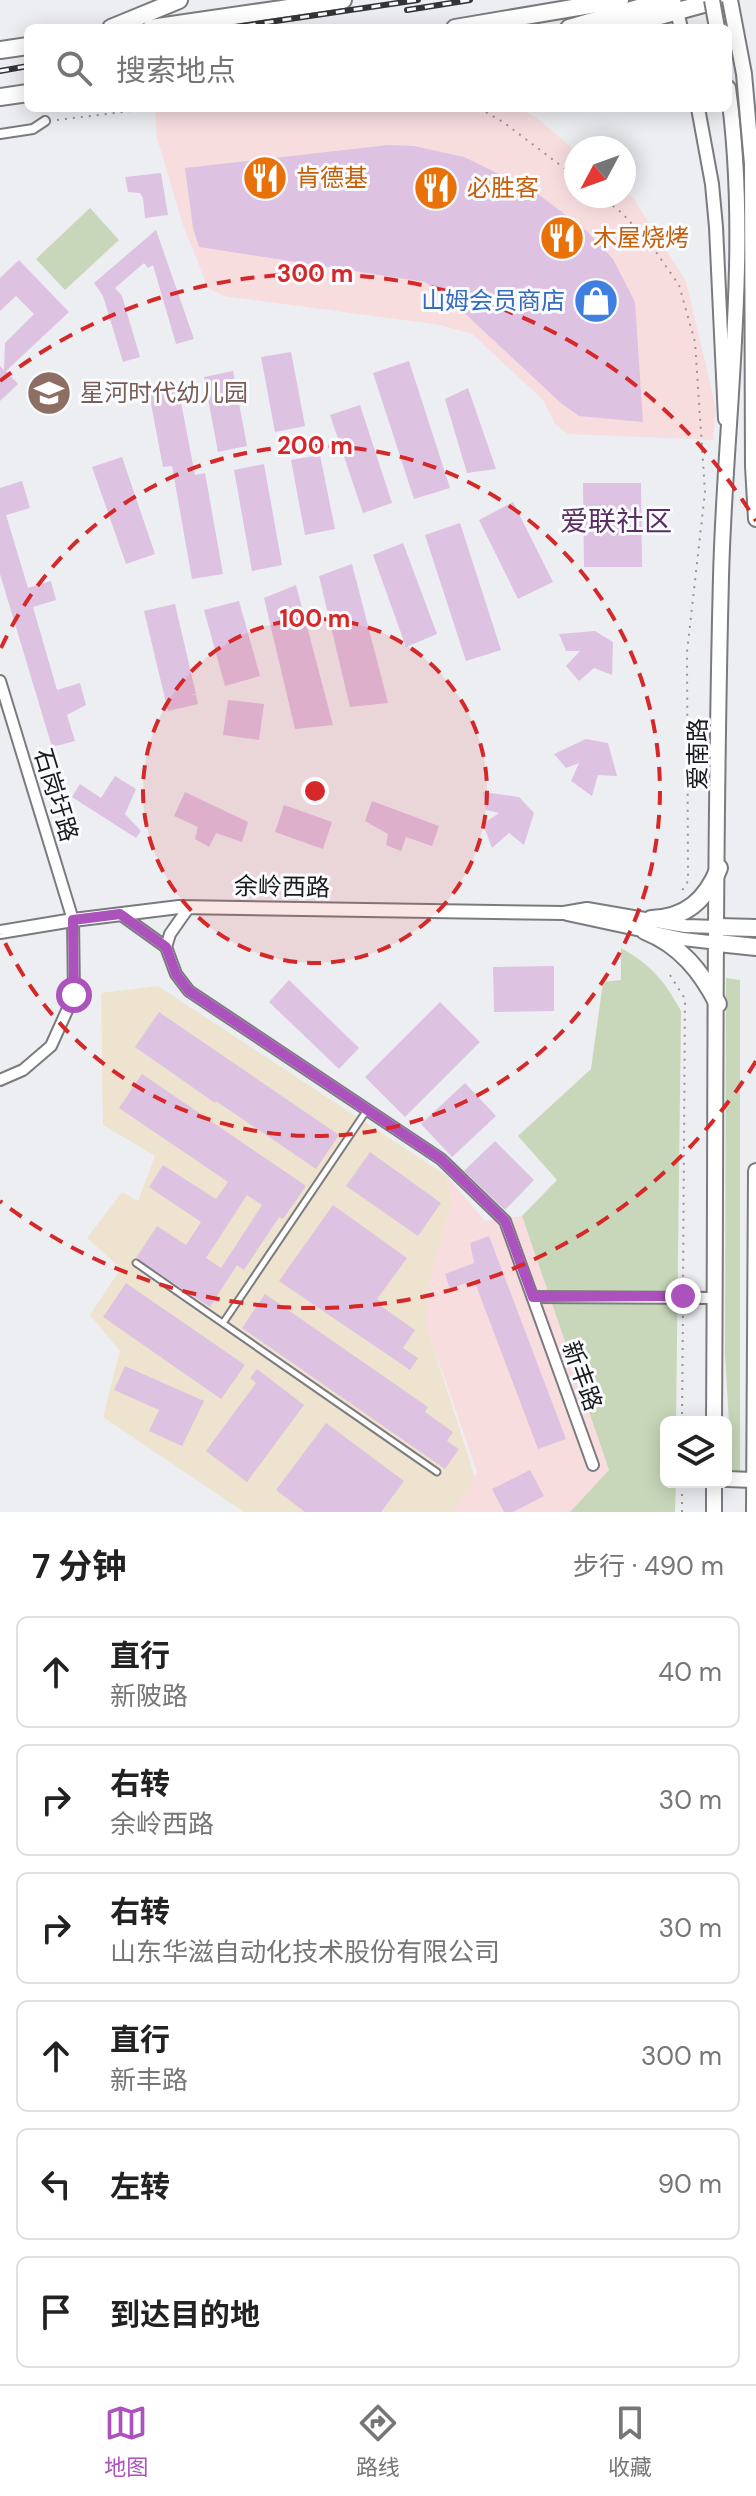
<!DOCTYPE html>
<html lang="zh">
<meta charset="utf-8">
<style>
body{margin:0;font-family:"DM Sans","Noto Sans SC",sans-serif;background:#f6f6f6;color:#222}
.controls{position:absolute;right:24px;bottom:24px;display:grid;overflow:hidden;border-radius:12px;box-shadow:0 4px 20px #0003}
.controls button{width:72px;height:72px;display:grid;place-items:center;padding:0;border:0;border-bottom:2px solid #e0e0e0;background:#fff;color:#222;font:40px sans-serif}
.compass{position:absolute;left:564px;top:136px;width:72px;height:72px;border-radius:50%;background:#fff;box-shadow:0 4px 20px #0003;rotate:229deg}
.stop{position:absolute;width:24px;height:24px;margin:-18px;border:6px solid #ac52bd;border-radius:50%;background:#fff}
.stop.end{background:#ac52bd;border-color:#fff;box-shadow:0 2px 8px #0008}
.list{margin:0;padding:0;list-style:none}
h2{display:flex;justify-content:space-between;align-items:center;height:104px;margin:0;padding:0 32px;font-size:34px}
h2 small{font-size:26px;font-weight:400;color:#767676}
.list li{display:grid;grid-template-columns:52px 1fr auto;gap:24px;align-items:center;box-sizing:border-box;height:112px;margin:0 16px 16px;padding:0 16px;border:2px solid #e0e0e0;border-radius:12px}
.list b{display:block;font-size:30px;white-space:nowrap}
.list p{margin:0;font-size:26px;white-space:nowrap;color:#767676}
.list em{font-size:26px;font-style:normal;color:#767676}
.icon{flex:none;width:44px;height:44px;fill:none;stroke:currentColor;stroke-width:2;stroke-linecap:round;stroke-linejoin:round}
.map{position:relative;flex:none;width:756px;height:1512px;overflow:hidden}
.search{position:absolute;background:#fff;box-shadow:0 4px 20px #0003;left:24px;right:24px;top:24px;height:88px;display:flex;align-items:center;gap:20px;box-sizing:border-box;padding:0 28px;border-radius:12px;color:#767676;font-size:30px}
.sheet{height:872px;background:#fff}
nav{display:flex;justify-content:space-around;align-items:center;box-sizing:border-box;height:112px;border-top:2px solid #e0e0e0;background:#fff;font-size:22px;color:#767676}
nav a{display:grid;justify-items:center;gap:4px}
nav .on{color:#ac52bd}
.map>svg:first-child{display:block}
.commercial{fill:#f8dddf}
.industrial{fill:#eee3ce}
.green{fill:#c8d7ba}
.building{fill:#dec2e2;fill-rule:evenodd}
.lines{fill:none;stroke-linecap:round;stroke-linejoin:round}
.service-casing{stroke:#7a7b7e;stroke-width:9}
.pedestrian-casing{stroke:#7a7b7e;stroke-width:12}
.minor-casing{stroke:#7a7b7e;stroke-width:14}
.tertiary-casing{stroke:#7a7b7e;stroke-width:16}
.secondary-casing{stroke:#7a7b7e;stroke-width:18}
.primary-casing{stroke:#7a7b7e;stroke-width:20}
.trunk-casing{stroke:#7a7b7e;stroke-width:20}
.path{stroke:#959698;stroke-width:2;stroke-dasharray:2 6;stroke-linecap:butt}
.service{stroke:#fff;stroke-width:5}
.pedestrian{stroke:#fff;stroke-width:8}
.minor{stroke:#fff;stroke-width:10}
.tertiary{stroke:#fff;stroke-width:12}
.secondary{stroke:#fff;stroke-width:14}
.primary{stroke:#fff;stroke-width:16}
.trunk{stroke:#fff;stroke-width:16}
.rail-casing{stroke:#333436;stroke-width:6}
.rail{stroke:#fafbff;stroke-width:3;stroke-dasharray:9;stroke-linecap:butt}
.secondary-bridge-casing{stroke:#7a7b7e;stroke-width:18;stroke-linecap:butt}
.secondary-bridge{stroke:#fff;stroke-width:14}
.route{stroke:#ac52bd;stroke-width:10}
.ring{fill:none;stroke:#d62828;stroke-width:4;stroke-dasharray:14 10}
.labels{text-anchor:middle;stroke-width:6;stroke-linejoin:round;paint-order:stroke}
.food-label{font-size:24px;fill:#c56008;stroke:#fafbff;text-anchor:start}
.shop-label{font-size:24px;fill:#366cbe;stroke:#fafbff;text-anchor:end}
.education-label{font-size:24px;fill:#785e54;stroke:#fafbff;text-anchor:start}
.street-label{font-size:24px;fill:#191a1b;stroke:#fafbff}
.quarter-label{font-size:28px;fill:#5a2e62;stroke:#fafbff}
.centre{fill:#d62828;stroke:#fafbff;stroke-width:4}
.ring-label{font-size:24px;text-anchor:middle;font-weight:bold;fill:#d62828;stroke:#fafbff;stroke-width:6;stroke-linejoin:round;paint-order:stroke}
</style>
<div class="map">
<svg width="756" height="1512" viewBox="0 0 756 1512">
<rect width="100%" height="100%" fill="#edeef1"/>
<g class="commercial">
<path d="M155,108H520L538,119L576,151V196H624V191L633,198L686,281L716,408L713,440L568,434L555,424L543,400L472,334L440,325L224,296L208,288L183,225L157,138Z"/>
<path d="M447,1176L485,1221L522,1216L609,1470L570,1512H453L477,1472L426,1325V1287L452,1202Z"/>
</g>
<path class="industrial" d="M158,986L447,1176L452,1202L427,1287L426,1324L475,1478L453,1512H244L103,1417L120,1351L90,1315L121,1268L87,1238L122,1192L138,1201L155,1156L103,1125L101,993Z"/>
<g class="green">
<path d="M90,208L119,240L65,290L36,259Z"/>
<path d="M621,948C651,965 665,981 681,1011L676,1422H666V1482H676L675,1512H570L609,1470L522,1216L557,1180L518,1136L591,1069L603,982L621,980Z"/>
<path d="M726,978L740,980V1476L732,1475L725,1354Z"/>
</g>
<g class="building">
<path d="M388,145L414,146L464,157L534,191L588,232L613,259L635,302L643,422L579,416L562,404L460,309L425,282L199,247L193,228L185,168Z"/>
<path d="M161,173L168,215L145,218L143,198L140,193L128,192L125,177Z"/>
<path d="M156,230L194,339L176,344L153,265L148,268L144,263L115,288L122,296L140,357L123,362L103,296L94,283Z"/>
<path d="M19,260L69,312L6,371L18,384L0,401V366L4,370L5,343L34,314L16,296L0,311V278Z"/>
<path d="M291,352L305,426L275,432L261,357Z"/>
<path d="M409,361L450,488L414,499L373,373Z"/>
<path d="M233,371L247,446L218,452L204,377Z"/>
<path d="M178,387L195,475L205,473L223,574L192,579L172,466L163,467L149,393Z"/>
<path d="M468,388L496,469L467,473L445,399Z"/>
<path d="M360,405L392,503L363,513L330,415Z"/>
<path d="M320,455L335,529L305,535L291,460Z"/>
<path d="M122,457L155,554L126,564L92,467Z"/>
<path d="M264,464L282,565L252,571L234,470Z"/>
<path d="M22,481L30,508L6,515L28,588L51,581L56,600L33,607L57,690L80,683L86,705L67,715L75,741L52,747L0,574V488Z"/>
<path d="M583,483H641L642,567H584Z"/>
<path d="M513,502L553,582L518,599L479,520Z"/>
<path d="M460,523L501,650L466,661L425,535Z"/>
<path d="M403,543L437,634L406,647L373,555Z"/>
<path d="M352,564L388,703L350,707L319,576Z"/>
<path d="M296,585L333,725L295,729L264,598Z"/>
<path d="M239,601L260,676L225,686L204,610Z"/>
<path d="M175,604L196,694L191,695H196L198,704L168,711L144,611Z"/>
<path d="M595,631L613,642L612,675L594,668L579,681L566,666L580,651H566L559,634Z"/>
<path d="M228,700L264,704L259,740L223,735Z"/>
<path d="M586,739L608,743L617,776L598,775L592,796L571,781L579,763L566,768L554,754Z"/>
<path d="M115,776L136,789L125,814L141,831L136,838L72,797L80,784L101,798Z"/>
<path d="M185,792L248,822L242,842L216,833L209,847L195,839L198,827L174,816Z"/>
<path d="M483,792L519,797L534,813L524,845L509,833L492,848L483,824L499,813L486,810Z"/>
<path d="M372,801L439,826L432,846L406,837L401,851L386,845L388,834L365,821Z"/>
<path d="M284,805L332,822L323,849L275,832Z"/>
<path d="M554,966V1011L494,1012L493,967Z"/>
<path d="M289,980L359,1048L339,1069L269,1002Z"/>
<path d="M440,1002L480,1042L405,1117L365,1077Z"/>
<path d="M159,1012L339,1135L316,1169L216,1101L215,1103L135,1047Z"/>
<path d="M142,1074L306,1186L283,1219L279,1217L244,1270L237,1265L210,1307L136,1258L157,1226L186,1245L201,1222L149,1187L163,1165L216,1199L228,1182L119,1108ZM247,1195L262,1205L221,1268L206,1258Z"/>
<path d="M465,1083L496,1116L452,1157L421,1124Z"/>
<path d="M495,1141L534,1180L505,1210L464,1171Z"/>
<path d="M370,1152L441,1203L418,1236L346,1186Z"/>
<path d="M333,1205L407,1258L377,1299L383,1303L381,1306L415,1330L403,1348L418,1358L410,1370L279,1281Z"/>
<path d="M489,1236L566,1439L538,1449L474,1280L450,1289L445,1274L474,1263L470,1243Z"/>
<path d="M126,1283L245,1365L221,1399L103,1317Z"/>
<path d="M265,1294L428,1407L425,1412L453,1432L447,1441L459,1449L445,1469L242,1328Z"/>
<path d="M125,1366L204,1401L182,1446L149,1431L159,1410L114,1390Z"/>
<path d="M257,1369L304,1405L247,1482L206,1451L256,1383L250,1378Z"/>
<path d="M326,1423L404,1481L381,1512H305L276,1490Z"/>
<path d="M530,1470L544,1496L513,1512H504L492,1489Z"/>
</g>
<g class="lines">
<g class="service-casing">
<g id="service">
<path d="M136,1263L437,1472"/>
<path d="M223,1323L367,1110"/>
</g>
</g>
<g class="pedestrian-casing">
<path id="pedestrian" d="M0,134L33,129L45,121"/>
</g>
<g class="minor-casing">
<g id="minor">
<path d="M0,681L73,920L74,995L51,1046L23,1070L0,1080"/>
<path d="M120,914L166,947L170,934L189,907"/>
<path d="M166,947L176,974L189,991L441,1159L505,1221L593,1465"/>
<path d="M533,1297L715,1298"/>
</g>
</g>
<g class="tertiary-casing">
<g id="tertiary">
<path d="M674,0L681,28"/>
<path d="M698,108L712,184L716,227L725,419"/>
<path d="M567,914L683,939L718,943"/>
<path d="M0,932L73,920L179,907L564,913L587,909L685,926L718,927"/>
</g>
</g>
<g class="secondary-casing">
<g id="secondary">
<path d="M752,164L753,466L756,519"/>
<path d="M714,1422C716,1140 714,858 721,577C725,414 751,250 728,88"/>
<path d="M726,1479L754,1480"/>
<path d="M714,1512V1482"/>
<path d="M754,1512L756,1171"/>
</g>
</g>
<g class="primary-casing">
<g id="primary">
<path d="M111,28L179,0"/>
<path d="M569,28L666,0"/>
<path d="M616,28L718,0"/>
<path d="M651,919C686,918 706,900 719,868"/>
<path d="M718,927L756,928"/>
<path d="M645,931C680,945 701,971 718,1004"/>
<path d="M718,943L756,947"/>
</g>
</g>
<g class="trunk-casing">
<g id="trunk">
<path d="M151,28L343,0"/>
<path d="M455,28L620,0"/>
<path d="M0,50L28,46"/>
<path d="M0,97L28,93"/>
</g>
</g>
<g class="path">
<path d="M479,108L503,122L576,177"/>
<path d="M57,120L156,108"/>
<path d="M600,196L622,213L651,245L679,285L695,342L705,492L687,652L688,881L680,894"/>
<path d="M670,975L685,999L683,1285"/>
<path d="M682,1422L683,1307"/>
<path d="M682,1512V1482"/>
</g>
<use href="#service" class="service"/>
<use href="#pedestrian" class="pedestrian"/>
<use href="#minor" class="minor"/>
<use href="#tertiary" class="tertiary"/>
<use href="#secondary" class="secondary"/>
<use href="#primary" class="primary"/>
<use href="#trunk" class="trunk"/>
<g class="rail-casing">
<g id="rail">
<path d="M407,10L470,0"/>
<path d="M229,28L418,0"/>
<path d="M0,71L28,66"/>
</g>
</g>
<use href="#rail" class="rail"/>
<g class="secondary-bridge-casing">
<g id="secondary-bridge">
<path d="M712,0L717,28"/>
<path d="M730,0L744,74L752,164"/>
</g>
</g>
<use href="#secondary-bridge" class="secondary-bridge"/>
</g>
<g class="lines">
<path class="route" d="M74,995L73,920L120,914L166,947L176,974L189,991L441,1159L505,1221L533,1297L683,1296"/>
</g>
<circle cx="315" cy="791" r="172" fill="#d62828" fill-opacity=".12"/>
<g class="ring">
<circle cx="315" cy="791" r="172"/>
<path d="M1 648A345 345 0 1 1 1 934"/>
<path d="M756 1061A517 517 0 0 1 0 1201M0 381A517 517 0 0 1 756 521"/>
</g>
<defs>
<g id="restaurant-disc" transform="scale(2.3)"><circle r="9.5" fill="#e8710a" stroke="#fafbff"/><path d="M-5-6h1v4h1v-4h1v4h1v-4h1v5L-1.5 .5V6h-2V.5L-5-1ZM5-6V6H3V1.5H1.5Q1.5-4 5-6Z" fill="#fff"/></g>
<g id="shop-disc" transform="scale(2.3)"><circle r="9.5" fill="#3f7fe0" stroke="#fafbff"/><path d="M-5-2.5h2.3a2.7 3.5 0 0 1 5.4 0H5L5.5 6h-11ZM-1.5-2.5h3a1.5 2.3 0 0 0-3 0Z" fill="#fff"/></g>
<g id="school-disc" transform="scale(2.3)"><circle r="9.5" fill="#8d6e63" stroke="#fafbff"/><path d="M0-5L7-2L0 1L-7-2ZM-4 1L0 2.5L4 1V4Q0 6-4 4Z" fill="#fff"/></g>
</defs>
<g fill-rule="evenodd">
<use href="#restaurant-disc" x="265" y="178"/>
<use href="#restaurant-disc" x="436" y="188"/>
<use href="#restaurant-disc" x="562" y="238"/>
<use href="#shop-disc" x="596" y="301"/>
<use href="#school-disc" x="49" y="393"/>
</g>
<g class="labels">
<g class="food-label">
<text x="296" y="186">肯德基</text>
<text x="467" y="196">必胜客</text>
<text x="593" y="246">木屋烧烤</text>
</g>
<g class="shop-label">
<text x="565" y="309">山姆会员商店</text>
</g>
<g class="education-label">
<text x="80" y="401">星河时代幼儿园</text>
</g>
<g class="street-label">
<text transform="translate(698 754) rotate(-90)" y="8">爱南路</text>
<text transform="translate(56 795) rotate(73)" y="8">石岗圩路</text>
<text transform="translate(282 887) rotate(1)" y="8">余岭西路</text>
<text transform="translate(582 1376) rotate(70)" y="8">新丰路</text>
</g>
<g class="quarter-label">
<text x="616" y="531">爱联社区</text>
</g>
</g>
<circle cx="315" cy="791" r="12" class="centre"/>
<g class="ring-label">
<text x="315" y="282">300 m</text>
<text x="315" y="454">200 m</text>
<text x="315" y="627">100 m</text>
</g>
</svg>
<div class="controls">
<button><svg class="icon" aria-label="layers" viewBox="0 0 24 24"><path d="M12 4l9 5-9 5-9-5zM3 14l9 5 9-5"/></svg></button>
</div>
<svg class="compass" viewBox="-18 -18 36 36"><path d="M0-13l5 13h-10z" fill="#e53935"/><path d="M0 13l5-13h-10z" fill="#767676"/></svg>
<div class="stop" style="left:74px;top:995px"></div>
<div class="stop end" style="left:683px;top:1296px"></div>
<div class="search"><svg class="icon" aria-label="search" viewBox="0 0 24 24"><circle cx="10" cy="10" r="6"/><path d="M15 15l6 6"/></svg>搜索地点</div>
</div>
<section class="sheet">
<h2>7 分钟<small>步行 · 490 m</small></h2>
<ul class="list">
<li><svg class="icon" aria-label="ahead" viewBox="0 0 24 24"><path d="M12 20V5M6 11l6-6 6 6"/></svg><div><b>直行</b><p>新陂路</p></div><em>40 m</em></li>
<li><svg class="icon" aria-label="right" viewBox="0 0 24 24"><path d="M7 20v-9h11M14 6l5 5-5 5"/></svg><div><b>右转</b><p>余岭西路</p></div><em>30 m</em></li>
<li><svg class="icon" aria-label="right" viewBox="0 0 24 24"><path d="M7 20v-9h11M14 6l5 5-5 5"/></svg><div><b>右转</b><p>山东华滋自动化技术股份有限公司</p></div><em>30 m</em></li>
<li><svg class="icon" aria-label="ahead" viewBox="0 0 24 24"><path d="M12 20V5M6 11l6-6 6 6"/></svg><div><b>直行</b><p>新丰路</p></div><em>300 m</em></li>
<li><svg class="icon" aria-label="left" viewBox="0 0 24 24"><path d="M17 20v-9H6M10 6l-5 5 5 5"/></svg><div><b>左转</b></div><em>90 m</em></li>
<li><svg class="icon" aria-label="arrive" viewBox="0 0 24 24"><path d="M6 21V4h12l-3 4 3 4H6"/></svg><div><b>到达目的地</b></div></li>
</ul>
</section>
<nav>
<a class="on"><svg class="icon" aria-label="map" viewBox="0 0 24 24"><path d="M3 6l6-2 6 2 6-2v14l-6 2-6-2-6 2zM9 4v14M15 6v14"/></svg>地图</a>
<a><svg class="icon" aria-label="directions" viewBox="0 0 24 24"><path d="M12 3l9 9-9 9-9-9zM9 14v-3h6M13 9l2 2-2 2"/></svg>路线</a>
<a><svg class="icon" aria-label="saved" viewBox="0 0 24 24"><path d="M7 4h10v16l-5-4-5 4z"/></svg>收藏</a>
</nav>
